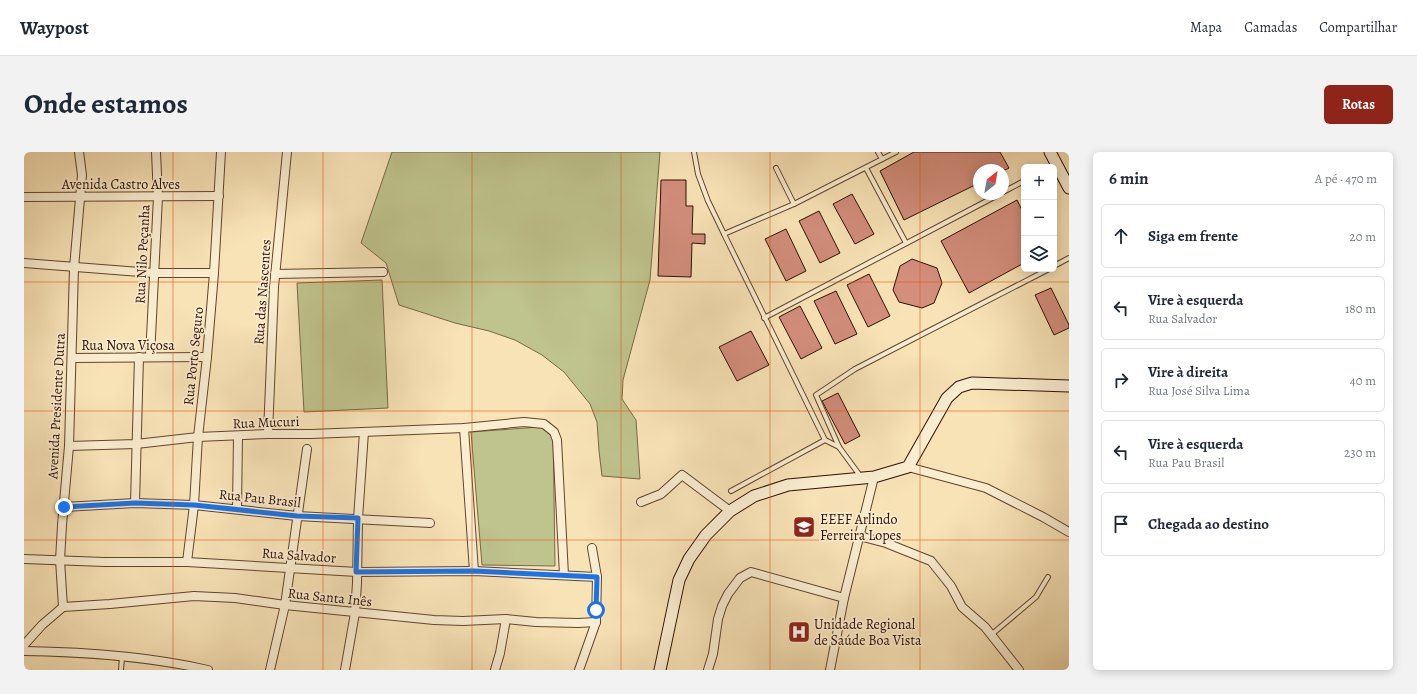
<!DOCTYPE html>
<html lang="pt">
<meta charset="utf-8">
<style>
body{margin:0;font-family:Alegreya,serif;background:#f2f2f3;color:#1f2937}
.controls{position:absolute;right:12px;top:12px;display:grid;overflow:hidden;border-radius:6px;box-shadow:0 2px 10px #0003}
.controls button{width:36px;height:36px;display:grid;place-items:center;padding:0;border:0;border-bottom:1px solid #e0e1e3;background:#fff;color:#1f2937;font:20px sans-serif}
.compass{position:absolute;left:949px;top:12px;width:36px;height:36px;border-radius:50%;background:#fff;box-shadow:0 2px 10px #0003;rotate:31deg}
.stop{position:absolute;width:12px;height:12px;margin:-9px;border:3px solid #1a73e8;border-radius:50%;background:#fff}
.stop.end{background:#1a73e8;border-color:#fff;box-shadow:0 1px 4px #0008}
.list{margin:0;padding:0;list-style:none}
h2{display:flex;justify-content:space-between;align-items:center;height:52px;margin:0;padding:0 16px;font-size:17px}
h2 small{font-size:13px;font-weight:400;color:#747a83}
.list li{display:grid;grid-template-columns:26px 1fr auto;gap:12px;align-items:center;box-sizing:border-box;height:64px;margin:0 8px 8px;padding:0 8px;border:1px solid #e0e1e3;border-radius:6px}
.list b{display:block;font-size:15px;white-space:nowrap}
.list p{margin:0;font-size:13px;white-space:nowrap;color:#747a83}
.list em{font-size:13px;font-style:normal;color:#747a83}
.icon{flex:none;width:22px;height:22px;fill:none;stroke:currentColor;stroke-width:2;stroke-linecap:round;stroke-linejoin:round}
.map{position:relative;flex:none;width:1045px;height:518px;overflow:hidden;border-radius:6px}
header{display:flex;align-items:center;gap:24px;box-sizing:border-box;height:56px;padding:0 20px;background:#fff;border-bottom:1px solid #e0e1e3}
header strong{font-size:19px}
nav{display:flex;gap:22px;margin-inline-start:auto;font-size:14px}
.intro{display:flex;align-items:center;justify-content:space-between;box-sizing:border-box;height:96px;padding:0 24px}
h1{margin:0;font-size:28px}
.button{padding:10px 18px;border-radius:6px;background:#8f2418;color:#fff;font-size:14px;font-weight:700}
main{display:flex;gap:24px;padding:0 24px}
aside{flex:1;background:#fff;border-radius:6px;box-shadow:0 2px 10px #0003}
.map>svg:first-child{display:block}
.green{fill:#bfc38d;stroke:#776947}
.building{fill:#d38e7c;stroke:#2f0f01}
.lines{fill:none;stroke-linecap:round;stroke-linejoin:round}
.lane-casing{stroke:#61442e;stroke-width:6}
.street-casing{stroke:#61442e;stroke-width:10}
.secondary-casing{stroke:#2f0f01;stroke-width:13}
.lane{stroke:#faedd0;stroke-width:4}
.street{stroke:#faedd0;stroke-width:8}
.secondary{stroke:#faedd0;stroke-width:11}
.route{stroke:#1a73e8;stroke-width:5}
.grid{fill:none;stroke:#df550b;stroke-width:1;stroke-opacity:0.55}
.labels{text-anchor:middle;stroke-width:3.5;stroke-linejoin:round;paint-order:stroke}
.street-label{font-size:14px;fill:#2f0f01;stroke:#faedd0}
.poi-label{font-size:14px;fill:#2f0f01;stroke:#faedd0;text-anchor:start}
</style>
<header>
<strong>Waypost</strong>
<nav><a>Mapa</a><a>Camadas</a><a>Compartilhar</a></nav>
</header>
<div class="intro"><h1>Onde estamos</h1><a class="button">Rotas</a></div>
<main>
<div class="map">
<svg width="1045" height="518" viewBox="0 0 1045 518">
<rect width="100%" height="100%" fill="#f8e3b7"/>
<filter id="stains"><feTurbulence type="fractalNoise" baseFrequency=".005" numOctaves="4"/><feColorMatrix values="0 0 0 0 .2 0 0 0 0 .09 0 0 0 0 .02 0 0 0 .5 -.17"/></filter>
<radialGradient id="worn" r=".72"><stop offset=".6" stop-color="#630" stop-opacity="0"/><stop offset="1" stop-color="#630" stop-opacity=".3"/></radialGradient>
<g class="green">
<path d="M368,0H636L626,128L599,228L598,247L612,268L616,327L578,324L575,299L573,270L566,252L540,220L518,203L491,188L465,179L431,171L375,153L362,111L337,91Z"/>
<path d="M358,128L364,256L280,260L273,131Z"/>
<path d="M529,274L531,414L458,413L447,280Z"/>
</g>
<g class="building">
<path d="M890,0H976L985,16L981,18H955V31L880,68L856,19Z"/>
<path d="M637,28H662V54H669L668,82H681V92L668,91L667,125L634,124Z"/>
<path d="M828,42L850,82L831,92L809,52Z"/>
<path d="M993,48L1000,62V111L945,141L917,89Z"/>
<path d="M795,59L816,101L796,111L775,69Z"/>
<path d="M762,77L782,119L762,129L741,87Z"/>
<path d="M888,107L913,116L918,131L910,151L898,156L875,150L869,138L876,114Z"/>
<path d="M845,122L866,164L844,175L823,133Z"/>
<path d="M1027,136L1045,173V176L1030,183L1011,143Z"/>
<path d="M812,139L833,182L811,192L790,149Z"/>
<path d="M776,154L798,196L777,207L755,165Z"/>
<path d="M727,179L745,213L713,229L695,195Z"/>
<path d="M814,241L836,284L821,292L798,249Z"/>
</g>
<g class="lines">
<g class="lane-casing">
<g id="lane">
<path d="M670,0L674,22L684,49L700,82L770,52L872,0"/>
<path d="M854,0L858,7"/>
<path d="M752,16L770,52"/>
<path d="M842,16L882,91"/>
<path d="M979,40L1000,29"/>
<path d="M700,82L801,288L707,339"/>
<path d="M1030,114L1045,106"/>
<path d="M740,166L976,42"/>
<path d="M801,288L815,295"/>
<path d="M837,325L815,295L792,243L831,217L1025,117"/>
<path d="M967,483L1012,445L1024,425"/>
<path d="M97,518L98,505"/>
</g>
</g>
<g class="street-casing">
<g id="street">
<path d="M0,45L195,44"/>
<path d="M0,111L129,121H190"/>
<path d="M251,122L359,120"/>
<path d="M126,205L134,45L132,0"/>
<path d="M48,206L183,205"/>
<path d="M440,276L450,419"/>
<path d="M244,282L250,135L263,0"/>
<path d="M45,294L112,292L174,285L244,282H287L440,276L500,270L520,272L530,280L533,288L540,423"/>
<path d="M884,315L962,336L1019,365L1045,380"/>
<path d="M617,350L637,342L658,323L706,359"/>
<path d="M111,351L115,205"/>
<path d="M40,355L111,351L170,353L273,364L406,371"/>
<path d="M213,357L214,284"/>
<path d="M835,384L862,391L907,409L927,434L938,455L961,475L995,518"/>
<path d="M0,407L80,410H163L333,420L450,419L573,425"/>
<path d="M163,410L170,353L174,285L183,205L190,121L197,0"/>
<path d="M39,455L86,452L170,444L211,446L261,453L410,468L439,469L482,467L512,470L554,471L572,470"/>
<path d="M39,455L36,408L38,373L45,294L50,116L58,23L55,0"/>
<path d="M0,493L18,473L39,455"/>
<path d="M0,499C62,500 124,504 184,518"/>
<path d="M246,518L261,453L283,297"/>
<path d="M321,518L331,461L333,431L334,367L340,280"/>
<path d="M471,518L476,501L482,467"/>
<path d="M555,518L572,470L573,425L568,396"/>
<path d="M684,518L689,502L694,467L698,454L704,442L716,426L727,420L820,446"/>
<path d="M806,518L820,446L850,325"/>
</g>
</g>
<g class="secondary-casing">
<g id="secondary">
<path d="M1026,0L1045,36"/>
<path d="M636,518L655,428L665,407L682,383L706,359L730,344L764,333L850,325L884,315L923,246L935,235L948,231L1045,234"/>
</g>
</g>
<use href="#lane" class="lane"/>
<use href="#street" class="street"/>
<use href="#secondary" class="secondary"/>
</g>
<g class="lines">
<path class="route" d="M40,355L111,351L170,353L273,364L334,366L332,420L450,419L573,425L572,458"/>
</g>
<path class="grid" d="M149,0V518M299,0V518M448,0V518M597,0V518M746,0V518M896,0V518M0,130H1045M0,259H1045M0,388H1045"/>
<defs>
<g id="school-square" transform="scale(1.15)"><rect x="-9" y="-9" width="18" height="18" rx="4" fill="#8f2418" stroke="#faedd0"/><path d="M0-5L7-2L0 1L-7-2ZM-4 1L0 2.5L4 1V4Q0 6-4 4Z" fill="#fff"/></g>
<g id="hospital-square" transform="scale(1.15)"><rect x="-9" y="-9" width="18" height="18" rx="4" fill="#8f2418" stroke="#faedd0"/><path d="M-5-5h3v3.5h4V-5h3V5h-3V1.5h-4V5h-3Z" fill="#fff"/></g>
</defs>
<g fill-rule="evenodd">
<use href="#school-square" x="780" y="375"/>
<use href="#hospital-square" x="775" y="480"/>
</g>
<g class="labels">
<g class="street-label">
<text x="97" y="37">Avenida Castro Alves</text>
<text transform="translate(118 102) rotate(-87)" y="5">Rua Nilo Peçanha</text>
<text transform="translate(238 140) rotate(-86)" y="5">Rua das Nascentes</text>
<text x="104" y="198">Rua Nova Viçosa</text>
<text transform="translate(169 204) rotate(-84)" y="5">Rua Porto Seguro</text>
<text transform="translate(32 254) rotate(-87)" y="5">Avenida Presidente Dutra</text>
<text transform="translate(242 270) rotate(-2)" y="5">Rua Mucuri</text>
<text transform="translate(236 346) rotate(6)" y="5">Rua Pau Brasil</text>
<text transform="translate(275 403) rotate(4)" y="5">Rua Salvador</text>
<text transform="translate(306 445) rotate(6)" y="5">Rua Santa Inês</text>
</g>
<g class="poi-label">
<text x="796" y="372">EEEF Arlindo<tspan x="796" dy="16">Ferreira Lopes</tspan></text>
<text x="790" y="477">Unidade Regional<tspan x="790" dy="16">de Saúde Boa Vista</tspan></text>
</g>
</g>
<rect width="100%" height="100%" filter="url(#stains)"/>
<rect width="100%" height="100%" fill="url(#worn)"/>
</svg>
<div class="controls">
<button>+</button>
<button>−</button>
<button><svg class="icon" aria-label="layers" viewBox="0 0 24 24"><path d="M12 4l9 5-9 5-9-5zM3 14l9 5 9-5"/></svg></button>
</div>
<svg class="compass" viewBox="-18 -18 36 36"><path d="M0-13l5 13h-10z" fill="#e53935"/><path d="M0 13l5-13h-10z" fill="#747a83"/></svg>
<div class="stop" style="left:572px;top:458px"></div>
<div class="stop end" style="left:40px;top:355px"></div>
</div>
<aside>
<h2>6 min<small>A pé · 470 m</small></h2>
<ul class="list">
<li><svg class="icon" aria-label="ahead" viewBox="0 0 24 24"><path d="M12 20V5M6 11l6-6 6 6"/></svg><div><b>Siga em frente</b></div><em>20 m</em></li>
<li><svg class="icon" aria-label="left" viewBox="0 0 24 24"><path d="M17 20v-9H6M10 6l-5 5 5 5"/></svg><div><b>Vire à esquerda</b><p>Rua Salvador</p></div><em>180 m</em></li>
<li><svg class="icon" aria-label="right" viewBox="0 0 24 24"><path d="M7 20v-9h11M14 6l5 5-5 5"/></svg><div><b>Vire à direita</b><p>Rua José Silva Lima</p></div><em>40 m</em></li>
<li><svg class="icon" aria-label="left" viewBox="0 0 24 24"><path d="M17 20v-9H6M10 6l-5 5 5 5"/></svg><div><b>Vire à esquerda</b><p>Rua Pau Brasil</p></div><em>230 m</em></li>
<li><svg class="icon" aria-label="arrive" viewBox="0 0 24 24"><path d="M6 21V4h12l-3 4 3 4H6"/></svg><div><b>Chegada ao destino</b></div></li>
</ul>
</aside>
</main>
